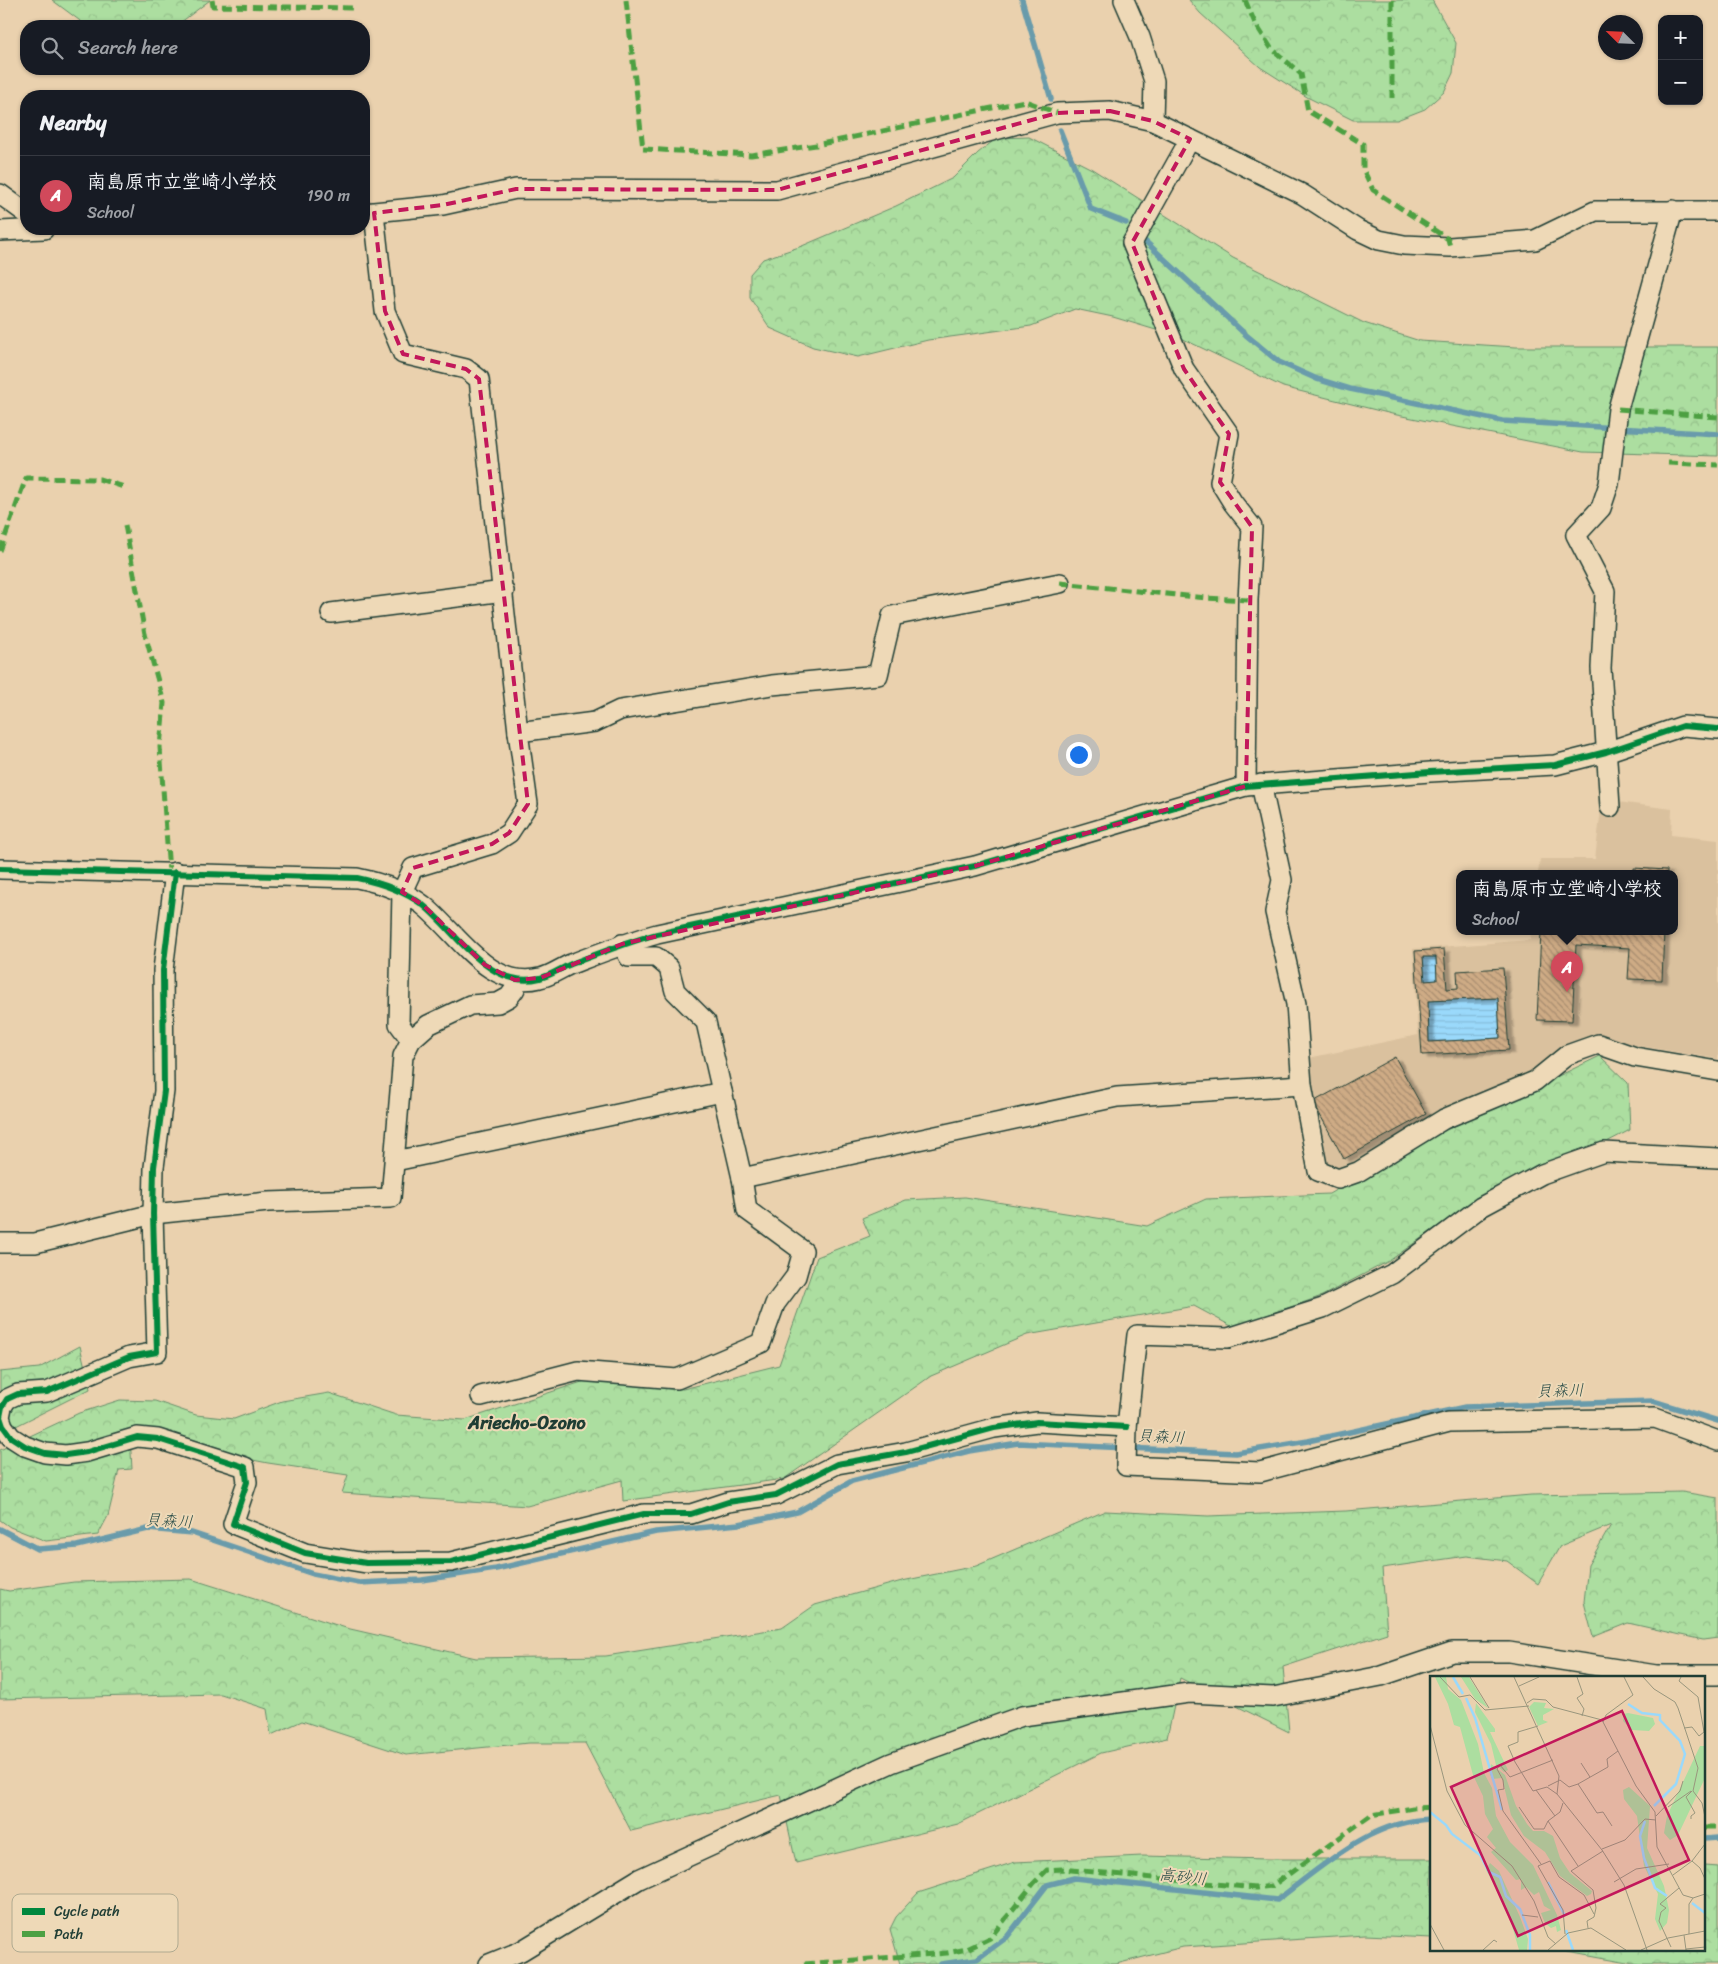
<!DOCTYPE html>
<meta charset="utf-8">
<style>
body{margin:0;font-family:Sriracha,"Klee One",sans-serif;background:#242831;color:#f1f3f6}
.controls{position:absolute;right:15px;top:15px;display:grid;overflow:hidden;border-radius:10px;box-shadow:0 1px 4px #0004}
.controls button{width:45px;height:45px;display:grid;place-items:center;padding:0;border:0;border-bottom:1px solid #363941;background:#171b24;color:#f1f3f6;font:25px sans-serif}
.compass{position:absolute;left:1598px;top:15px;width:45px;height:45px;border-radius:50%;background:#171b24;box-shadow:0 1px 4px #0004;rotate:294deg}
.you{position:absolute;left:1078px;top:754px;width:18px;height:18px;margin:-12px;border:4px solid #fff;border-radius:50%;background:#1a73e8;box-shadow:0 0 0 8px #1a73e833}
.badge{display:grid;place-items:center;width:32px;height:32px;border-radius:50%;background:#d1495b;color:#fff;font-size:16px;font-weight:700}
.pin{position:absolute;translate:-50% -41px;filter:drop-shadow(0 1px 2px #0008)}
.pin::after{content:'';position:absolute;top:26px;width:18px;height:15px;background:inherit;clip-path:polygon(0 0,100% 0,50% 100%)}
.popup{position:absolute;left:1456px;top:870px;width:222px;height:65px;box-sizing:border-box;display:grid;place-content:center;border-radius:10px;background:#171b24;filter:drop-shadow(0 1px 4px #0005);font-size:16px;white-space:nowrap;color:#9ea1a6}
.popup b{font-size:19px;color:#f1f3f6}
.popup::after{content:'';position:absolute;left:50%;top:100%;margin-left:-10px;border:10px solid transparent;border-top-color:#171b24}
.list{margin:0;padding:0;list-style:none}
h2{display:flex;justify-content:space-between;align-items:center;height:65px;margin:0;padding:0 20px;font-size:21px}
h2 small{font-size:16px;font-weight:400;color:#9ea1a6}
.list li{display:grid;grid-template-columns:32px 1fr auto;gap:15px;align-items:center;box-sizing:border-box;height:80px;padding:0 20px;border-top:1px solid #363941}
.list b{display:block;font-size:19px;white-space:nowrap}
.list p{margin:0;font-size:16px;white-space:nowrap;color:#9ea1a6}
.list em{font-size:16px;font-style:normal;color:#9ea1a6}
.icon{flex:none;width:28px;height:28px;fill:none;stroke:currentColor;stroke-width:2;stroke-linecap:round;stroke-linejoin:round}
.map{position:relative;flex:none;width:1718px;height:1964px;overflow:hidden}
.search{position:absolute;background:#171b24;box-shadow:0 1px 4px #0004;left:20px;top:20px;width:350px;height:55px;display:flex;align-items:center;gap:12px;box-sizing:border-box;padding:0 18px;border-radius:20px;color:#9ea1a6;font-size:19px}
.panel{position:absolute;background:#171b24;box-shadow:0 1px 4px #0004;left:20px;top:90px;width:350px;height:145px;border-radius:20px}
.map>svg:first-child{display:block}
.built{fill:#dac19e}
.forest{fill:url(#forest-crowns);stroke:#668e6a}
.water{fill:url(#water-rules);stroke:#699bab}
.lines{fill:none;stroke-linecap:round;stroke-linejoin:round}
.stream{stroke:#699bab;stroke-width:5.5}
.building{fill:url(#building-back-hatch);stroke:#1f3d34;fill-rule:evenodd;filter:url(#shadow)}
.minor-casing{stroke:#1f3d34;stroke-width:22}
.minor{stroke:#eed9b7;stroke-width:19}
.quiet{stroke:#4da043;stroke-width:5;stroke-dasharray:10 5;stroke-linecap:butt}
.cycleway-casing{stroke:#eed9b7;stroke-width:9}
.cycleway{stroke:#00873e;stroke-width:6}
.marked{fill:none;stroke:#c2185b;stroke-width:4;stroke-dasharray:10 6;stroke-linejoin:round}
.labels{text-anchor:middle;stroke-width:4;stroke-linejoin:round;paint-order:stroke}
.water-label{font-size:16px;font-style:italic;fill:#2b4d48;stroke:#eed9b7}
.quarter-label{font-size:18px;font-weight:bold;fill:#1f3d34;stroke:#eed9b7}
.inset-river{fill:none;stroke:#9ad9fb;stroke-width:2.5}
.inset-road{fill:none;stroke:#99967d;stroke-width:1}
.view{fill:#c2185b;fill-opacity:0.15;stroke:#c2185b;stroke-width:2.5}
.inset-edge{fill:none;stroke:#1f3d34;stroke-width:2.5}
.key{fill:#eed9b7;stroke:#b0aa90;stroke-width:1}
.key-label{font-size:14px;fill:#1f3d34}
</style>
<div class="map">
<svg width="1718" height="1964" viewBox="0 0 1718 1964">
<defs>
<pattern id="forest-crowns" width="20" height="18" patternUnits="userSpaceOnUse" patternTransform="scale(1.25)"><rect width="20" height="18" fill="#acdea0"/><path d="M2 6a3 3 0 1 1 6 0M12 15a3 3 0 1 1 6 0" fill="none" stroke="#94bf8a"/></pattern>
<pattern id="water-rules" width="6" height="5" patternUnits="userSpaceOnUse" patternTransform="scale(1.25)"><rect width="6" height="5" fill="#9ad9fb"/><path d="M0 2.5h6" fill="none" stroke="#84bbd8"/></pattern>
<pattern id="building-back-hatch" width="6" height="6" patternUnits="userSpaceOnUse" patternTransform="scale(1.25)"><rect width="6" height="6" fill="#ceab85"/><path d="M-1 5l2 2M0 0l6 6M5-1l2 2" fill="none" stroke="#a78c6e"/></pattern>
<filter id="shadow"><feDropShadow dx="5.5" dy="3" stdDeviation="1" flood-color="#0004"/></filter>
</defs>
<rect width="100%" height="100%" fill="#ead1ae"/>
<filter id="ink" filterUnits="userSpaceOnUse"><feTurbulence type="fractalNoise" baseFrequency=".02" numOctaves="2"/><feDisplacementMap in="SourceGraphic" scale="10" xChannelSelector="R" yChannelSelector="G"/><feConvolveMatrix kernelMatrix="1 2 1 2 8 2 1 2 1" color-interpolation-filters="sRGB"/></filter>
<g filter="url(#ink)">
<path class="built" d="M1602,800L1672,809L1671,835L1718,840V1059L1584,1037L1530,1077L1431,1120L1340,1171L1322,1161L1304,1059L1418,1035L1413,949L1530,940L1531,931H1674V873H1538L1540,859H1595Z"/>
<g class="forest">
<path d="M52,0H210L176,26H87Z"/>
<path d="M1189,0H1432L1456,43L1453,73L1444,92L1425,109L1397,120H1353L1307,97L1260,67L1200,13Z"/>
<path d="M1029,137L1092,169L1233,258L1364,323L1420,341L1516,347H1718V456L1583,452L1392,414L1283,387L1179,337L1113,317L1075,309L1031,326L928,340L858,357L813,347L770,328L750,298V274L763,259L802,246L896,206L953,178L978,153L997,138Z"/>
<path d="M1600,1056L1628,1083L1630,1130L1597,1147L1475,1200L1389,1261L1322,1296L1233,1327L1194,1306L1027,1335L931,1376L784,1479L623,1501L622,1480L527,1506L342,1493L348,1475L268,1463L130,1436L132,1469L119,1470L108,1516L98,1535L46,1541L10,1527L0,1520V1450L79,1413L120,1400L155,1401L196,1415L234,1419L282,1401L329,1393L396,1415L465,1420L585,1381L683,1389L779,1365L817,1257L870,1236L862,1218L906,1200L965,1197L1147,1226L1206,1199L1329,1194L1396,1154Z"/>
<path d="M80,1346L90,1389L0,1434V1372L39,1368Z"/>
<path d="M1682,1492L1718,1498V1638L1703,1640L1628,1623L1593,1637L1584,1602L1588,1565L1611,1525L1560,1546L1538,1584L1507,1561L1467,1556L1382,1568L1387,1633L1283,1667L1289,1732L1180,1678L1167,1738L1101,1753L958,1824L796,1863L781,1795L631,1831L585,1743H529L406,1755L302,1721L271,1735L267,1709L221,1694L0,1699V1589L9,1591L74,1582L191,1579L346,1628L476,1658L606,1656L782,1628L815,1605L902,1581L976,1566L1105,1511L1208,1516L1346,1511L1531,1495Z"/>
<path d="M1142,1856L1268,1859H1432V1938L1365,1935L1183,1947L1116,1964H900L890,1929L896,1917L918,1893L1015,1862Z"/>
<path d="M1704,1866L1718,1867V1964H1639L1562,1950H1704Z"/>
</g>
<g class="water">
<path d="M1423,957H1436L1437,980L1425,981Z"/>
<path d="M1498,998L1500,1038L1429,1042L1428,1001Z"/>
</g>
<g class="lines">
<g class="stream">
<path d="M1022,0L1051,99"/>
<path d="M1060,130L1091,209L1126,223"/>
<path d="M1146,242L1246,335L1279,362L1317,379L1350,389L1502,421L1718,434"/>
<path d="M0,1529L38,1549L77,1546L148,1529L192,1533L313,1574L359,1583L422,1580L496,1569L656,1532L739,1524L797,1512L852,1481L969,1451L1018,1443L1236,1453L1308,1441L1465,1407L1587,1403L1653,1401L1718,1421"/>
<path d="M1704,1839L1718,1838"/>
<path d="M941,1964L977,1959L1007,1937L1047,1885L1074,1878L1277,1900C1324,1865 1371,1820 1432,1819"/>
</g>
</g>
<g class="building">
<path d="M1634,868L1667,870V873H1634Z"/>
<path d="M1541,931H1664L1662,980L1628,979L1630,948L1576,945L1572,1021L1537,1020Z"/>
<path d="M1444,949L1447,989L1458,988L1457,971L1503,968L1509,1050L1422,1055L1415,951ZM1423,957H1436L1437,980L1425,981ZM1498,998L1500,1038L1429,1042L1428,1001Z"/>
<path d="M1395,1057L1426,1114L1344,1159L1313,1102Z"/>
</g>
<g class="lines">
<g class="minor-casing">
<g id="minor">
<path d="M1124,0L1140,37L1154,81L1153,121"/>
<path d="M1190,139L1132,243L1184,369L1229,434L1220,482L1233,503L1252,527L1248,600L1246,786"/>
<path d="M0,194L26,213"/>
<path d="M364,213L443,205L516,189L777,190L1057,113L1110,111L1153,121L1302,194L1358,230L1379,240L1404,245L1450,247L1535,240L1595,211H1718"/>
<path d="M374,213L385,311L403,354L466,369L479,379L518,732"/>
<path d="M0,231L44,229"/>
<path d="M331,613L504,591"/>
<path d="M1261,784L1282,880L1275,912L1296,1004L1302,1085L1318,1171L1338,1179L1358,1172L1444,1119L1535,1081L1567,1055L1598,1044L1635,1057L1718,1071"/>
<path d="M1610,807L1601,668L1605,591L1576,535L1601,508L1609,484L1618,409L1673,210"/>
<path d="M0,869L357,878C381,883 403,890 423,905C457,932 489,991 540,978C551,976 561,968 571,964C600,953 628,942 657,934L975,866L1246,786L1430,772L1555,765L1606,752L1683,726L1718,729"/>
<path d="M175,872L163,970L164,1091L154,1167L153,1214L157,1352L129,1357L47,1392L18,1394L7,1399L2,1407L0,1417L3,1426L11,1437L25,1446L45,1453L66,1455L87,1452L137,1437L158,1439L245,1467L247,1482L233,1524L305,1553L366,1563L451,1562L644,1514H691L728,1502L776,1495L837,1464L906,1452L994,1428L1037,1422L1127,1427"/>
<path d="M622,944L629,957H656L669,968L675,991L706,1022L742,1178L1117,1097L1302,1085"/>
<path d="M411,1040L399,1024L402,892L413,868L492,844L509,833L528,804L518,732L595,722L620,710L772,685L878,675L892,616L1060,583"/>
<path d="M1718,1158L1604,1152L1542,1174L1481,1207L1392,1274L1323,1308L1228,1338L1137,1335L1127,1427L1126,1466L1260,1472L1449,1422L1655,1418L1718,1441"/>
<path d="M395,1161L722,1092"/>
<path d="M0,1243H35L153,1214L268,1202L391,1198L403,1056L411,1040L428,1025L470,1005L498,1003L509,997L515,989V980"/>
<path d="M481,1396L578,1371L677,1379L761,1343L775,1304L796,1276L803,1251L747,1210L742,1178"/>
<path d="M489,1964L521,1951L639,1879L891,1763L1022,1716L1189,1693L1273,1697L1381,1676L1452,1652H1509L1656,1675H1718"/>
</g>
</g>
<use href="#minor" class="minor"/>
<g class="quiet">
<path d="M212,0L213,6L355,8"/>
<path d="M626,0L643,149L751,155L816,145L1025,101L1057,113"/>
<path d="M1245,0L1255,23L1271,48L1301,74L1308,111L1363,144V169L1373,190L1448,239L1450,247"/>
<path d="M1392,0V98"/>
<path d="M1618,409L1718,417"/>
<path d="M1668,463L1718,465"/>
<path d="M125,525L145,634L164,703L160,747L169,872"/>
<path d="M0,551L26,478L99,479L127,488"/>
<path d="M1060,583L1206,598L1248,600"/>
<path d="M1704,1828H1718"/>
<path d="M804,1964L947,1953L967,1949L990,1938L1034,1883L1047,1870L1062,1869L1256,1888L1272,1886L1371,1815L1413,1808L1432,1807"/>
</g>
<g class="cycleway-casing">
<g id="cycleway">
<path d="M0,869L357,878C381,883 403,890 423,905C457,932 489,991 540,978C551,976 561,968 571,964C600,953 628,942 657,934L975,866L1246,786L1430,772L1555,765L1606,752L1683,726L1718,729"/>
<path d="M175,872L163,970L164,1091L154,1167L153,1214L157,1352L129,1357L47,1392L18,1394L7,1399L2,1407L0,1417L3,1426L11,1437L25,1446L45,1453L66,1455L87,1452L137,1437L158,1439L245,1467L247,1482L233,1524L305,1553L366,1563L451,1562L644,1514H691L728,1502L776,1495L837,1464L906,1452L994,1428L1037,1422L1127,1427"/>
</g>
</g>
<use href="#cycleway" class="cycleway"/>
</g>
</g>
<path class="marked" d="M1110,111L1153,121L1190,139L1132,243L1184,369L1229,434L1220,482L1252,527L1246,786L975,866L622,944L540,978L515,980L485,965L423,905L402,892L413,868L492,844L509,833L528,804L479,379L466,369L403,354L385,311L374,213L443,205L516,189L777,190L1057,113Z"/>
<g class="labels">
<g class="water-label">
<text transform="translate(1560 1390) rotate(-2)" y="6">貝森川</text>
<text transform="translate(1161 1436) rotate(3)" y="6">貝森川</text>
<text transform="translate(169 1520) rotate(3)" y="6">貝森川</text>
<text transform="translate(1183 1876) rotate(6)" y="6">高砂川</text>
</g>
<g class="quarter-label">
<text x="527" y="1429">Ariecho-Ozono</text>
</g>
</g>
<g transform="translate(1430 1676)">
<rect width="275" height="275" fill="#ead1ae"/>
<path d="M5,1H16L18,13L31,24L48,68L54,97L62,112L66,140L80,166L103,189L127,239L131,254L127,256L126,250L121,252L115,247L111,237L121,234L114,230L109,216L104,219L96,211L91,214V203L86,204L61,176L66,172L57,161L63,153L55,138L53,120L43,99L30,51L24,49L18,28ZM31,1H39L58,32L45,23ZM104,26L116,27L114,32L124,33L113,39V44L118,46L108,50L99,31ZM46,27L65,53V56H60L78,94L74,96L66,89L61,68L45,36ZM198,37L223,42L225,48L219,55L202,54L193,45L194,38ZM270,70H275V102L248,159L240,164L234,157L237,140ZM61,88L75,99L86,130L97,148L103,155H114L123,160L130,182L140,197L162,215L161,218L157,220L130,200L115,176L94,160L81,139L72,102L62,103L60,98ZM199,111L220,130L217,172L234,210L239,234L237,247L230,255L225,243L228,218L214,190L207,140L194,123L193,114ZM60,187L69,195L90,241L98,263L97,274H89L76,229L56,194Z" fill="#acdea0"/>
<path class="inset-river" d="M23,1L33,18M36,22L45,42L72,134M198,28L212,37L230,39V44L250,65L255,78L246,108L224,130M0,136L16,149L22,158L50,179L59,196L70,201L76,220L90,233L100,259V274M215,145L210,160L214,182L225,212L237,220M118,206L135,240M262,227L275,237M136,254L143,274"/>
<path class="inset-road" d="M10,1L29,21L40,19L55,34L99,30M40,1L59,32M84,1L129,100L127,118M147,1L153,18L147,22L154,33L152,40M213,1L224,13L245,26L248,32L268,92L263,115L272,127L275,141M251,1L249,5L268,21L274,56L269,60L262,51L254,52M89,10L109,1M97,27L103,23L116,24L123,31L172,44L206,110L225,136L227,171L253,219L263,222M173,46L176,39L203,19L194,1M0,49L17,115L35,149L82,190L104,225L118,261L126,268M108,50L88,56V66L78,70L85,86L103,115L117,111L127,118L172,174L194,209L217,274M151,87L160,101M148,108L178,91L177,83L188,75M118,110L130,104L139,111L148,108L167,137L173,136L182,150M106,114L125,140M133,127L130,136L118,145L148,190M89,131L104,153H114L118,145M238,131L261,115M226,140L250,115L253,105M261,143V140L265,137L256,121L262,115M172,173L195,164L215,143L226,144M262,185L270,192L275,203M111,188L73,135L68,114L74,113L73,104L67,93L70,89L80,101L123,84M243,199L262,185L275,168M184,206L206,193L239,188M92,239L108,241M0,248L14,274M158,252L157,245L164,241L166,232L163,214L141,195L173,175M135,258L133,234L108,190L120,185L129,201L154,219L164,238M259,258V228L263,222L275,218M254,259L256,274M241,271L229,245L231,236L236,232L230,228L249,212M256,273L275,271M53,274L64,264L67,266M118,274L138,257L161,252L196,274M211,274L238,262L275,255"/>
<path class="view" d="M192,35L259,184L88,260L21,111Z"/>
<rect width="275" height="275" class="inset-edge"/>
</g>
<rect x="12" y="1894" width="166" height="58" rx="8" class="key"/>
<rect x="22" y="1908" width="23" height="7" fill="#00873e"/>
<rect x="22" y="1931" width="23" height="6" fill="#4da043"/>
<g class="key-label">
<text x="54" y="1916">Cycle path</text>
<text x="54" y="1939">Path</text>
</g>
</svg>
<div class="controls">
<button>+</button>
<button>−</button>
</div>
<svg class="compass" viewBox="-18 -18 36 36"><path d="M0-13l5 13h-10z" fill="#e53935"/><path d="M0 13l5-13h-10z" fill="#9ea1a6"/></svg>
<div class="you"></div>
<div class="pin badge" style="left:1567px;top:992px">A</div>
<div class="popup"><b>南島原市立堂崎小学校</b>School</div>
<div class="search"><svg class="icon" aria-label="search" viewBox="0 0 24 24"><circle cx="10" cy="10" r="6"/><path d="M15 15l6 6"/></svg>Search here</div>
<section class="panel">
<h2>Nearby<small></small></h2>
<ul class="list">
<li><span class="badge">A</span><div><b>南島原市立堂崎小学校</b><p>School</p></div><em>190 m</em></li>
</ul>
</section>
</div>
